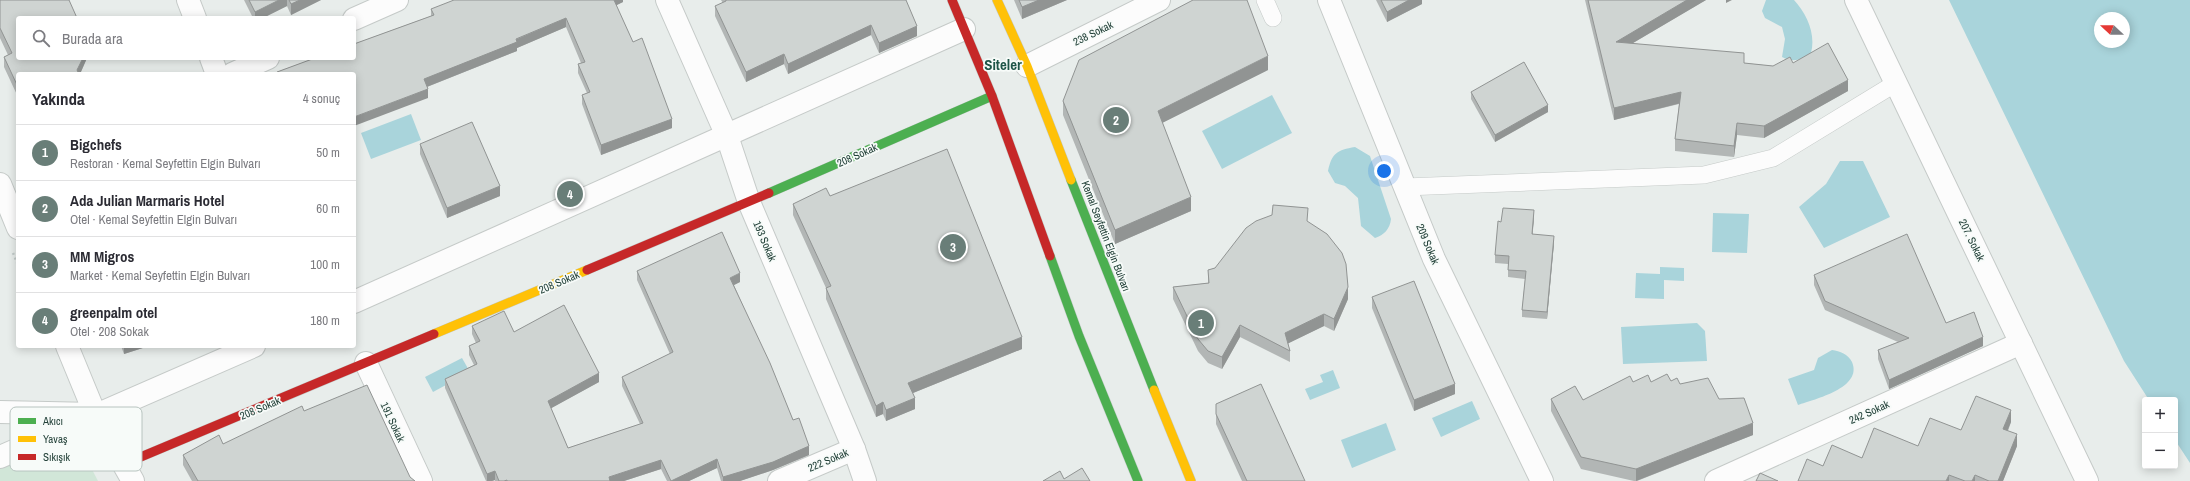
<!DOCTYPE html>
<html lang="tr">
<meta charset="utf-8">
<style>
body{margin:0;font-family:"Archivo Narrow",sans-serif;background:#f7f7f7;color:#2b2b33}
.controls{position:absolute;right:12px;bottom:12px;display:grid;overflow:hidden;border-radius:4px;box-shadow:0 2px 10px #0003}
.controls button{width:36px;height:36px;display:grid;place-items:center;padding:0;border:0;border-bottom:1px solid #e1e1e2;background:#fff;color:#2b2b33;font:20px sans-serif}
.compass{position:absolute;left:2094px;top:12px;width:36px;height:36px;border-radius:50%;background:#fff;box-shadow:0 2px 10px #0003;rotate:292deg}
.you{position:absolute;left:1384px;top:171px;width:14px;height:14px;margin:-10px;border:3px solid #fff;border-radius:50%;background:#1a73e8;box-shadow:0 0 0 6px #1a73e833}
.badge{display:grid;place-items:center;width:26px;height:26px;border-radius:50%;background:#697e78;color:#fff;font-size:13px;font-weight:700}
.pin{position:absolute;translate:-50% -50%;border:2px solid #fff;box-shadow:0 1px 4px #0006}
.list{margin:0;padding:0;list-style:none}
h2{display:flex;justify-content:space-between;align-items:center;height:52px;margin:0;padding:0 16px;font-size:17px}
h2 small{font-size:13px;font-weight:400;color:#7c7c81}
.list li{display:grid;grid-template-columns:26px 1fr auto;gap:12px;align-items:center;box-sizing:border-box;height:56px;padding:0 16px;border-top:1px solid #e1e1e2}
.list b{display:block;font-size:15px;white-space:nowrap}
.list p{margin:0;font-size:13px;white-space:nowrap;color:#7c7c81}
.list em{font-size:13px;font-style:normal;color:#7c7c81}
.icon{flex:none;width:22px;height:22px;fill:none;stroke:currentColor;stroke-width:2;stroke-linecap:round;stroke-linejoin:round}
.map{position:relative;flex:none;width:2190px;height:481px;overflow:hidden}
.search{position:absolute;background:#fff;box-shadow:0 2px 10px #0003;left:16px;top:16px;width:340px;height:44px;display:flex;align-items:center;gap:10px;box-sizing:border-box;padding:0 14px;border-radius:4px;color:#7c7c81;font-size:15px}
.panel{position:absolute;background:#fff;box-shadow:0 2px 10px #0003;left:16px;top:72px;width:340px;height:276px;border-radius:4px}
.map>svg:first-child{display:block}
.green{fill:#d1e6d8}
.water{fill:#a9d4db;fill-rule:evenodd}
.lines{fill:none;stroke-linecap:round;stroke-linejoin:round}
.lane-casing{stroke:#c5cac8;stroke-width:18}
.street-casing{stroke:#c5cac8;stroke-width:24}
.fast-casing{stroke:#c3cbc8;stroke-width:10}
.slow-casing{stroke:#c3cbc8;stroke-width:10}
.jam-casing{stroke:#c3cbc8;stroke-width:10}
.path{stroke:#c3ccca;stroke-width:2.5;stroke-dasharray:2 3;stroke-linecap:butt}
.lane{stroke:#fcfcfc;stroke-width:17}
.street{stroke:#fcfcfc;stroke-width:22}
.fast{stroke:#4caf50;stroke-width:9}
.slow{stroke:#ffc107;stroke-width:9}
.jam{stroke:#c62828;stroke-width:9}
.wall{fill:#b2b6b5}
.shaded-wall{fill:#919493}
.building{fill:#cfd4d2;stroke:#919493}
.labels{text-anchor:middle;stroke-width:3.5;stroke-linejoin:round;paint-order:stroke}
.street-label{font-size:11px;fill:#24423a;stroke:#f7fbf9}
.district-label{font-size:15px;font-weight:bold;fill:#1f5548;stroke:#f7fbf9}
.key{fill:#f7fbf9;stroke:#b8c4c0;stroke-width:1}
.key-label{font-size:11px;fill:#24423a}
</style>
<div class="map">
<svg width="2190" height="481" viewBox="0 0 2190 481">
<rect width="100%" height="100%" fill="#e8edeb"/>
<path class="green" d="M71,429L98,481H0V467Z"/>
<g class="water">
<path d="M1766,0H1794C1807,14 1816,34 1811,53C1801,60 1794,63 1782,57L1785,39L1782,27L1765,18L1762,11Z"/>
<path d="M1949,0H2190V463L2175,440V400H2149L2124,361ZM2100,18H2124V42H2100Z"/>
<path d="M1272,95L1292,133L1222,169L1202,131Z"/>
<path d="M411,114L421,140L371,159L361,133Z"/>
<path d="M1355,147L1370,156L1391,219C1390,229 1384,235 1375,238L1361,226L1358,198L1345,186L1335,183L1328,171C1332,153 1337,150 1355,147Z"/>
<path d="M1840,161H1863L1890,217L1824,248L1799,207L1826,184Z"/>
<path d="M1713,213L1749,214L1747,253L1712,252Z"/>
<path d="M1660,267L1684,268V281L1664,280V299L1635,298L1636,273L1660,274Z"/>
<path d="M1697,323L1705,331L1707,361L1623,364L1621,327Z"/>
<path d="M1832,350C1840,351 1848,354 1852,362C1863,388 1815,399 1798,405L1788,379L1814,370L1818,358Z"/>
<path d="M462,358L470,372L433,392L425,377Z"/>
<path d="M1333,370L1340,388L1310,400L1305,389L1323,382L1320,375Z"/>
<path d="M1472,401L1480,419L1441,437L1432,418Z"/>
<path d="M1386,423L1396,450L1352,468L1341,440Z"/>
</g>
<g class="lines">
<g class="lane-casing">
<g id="lane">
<path d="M1265,0L1273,18"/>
<path d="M1405,187L1704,175L1773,158L1896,83"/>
</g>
</g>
<g class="street-casing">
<g id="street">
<path d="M188,0L195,18"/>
<path d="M667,0L727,136L749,202L854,449L865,481"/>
<path d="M1329,0L1434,259L1542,481"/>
<path d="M1856,0L2087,481"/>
<path d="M354,19L397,0"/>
<path d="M211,58L217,74"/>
<path d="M1027,66L1159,0"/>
<path d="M232,74L268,58"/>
<path d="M0,184L18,228"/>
<path d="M354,302L964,29"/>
<path d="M366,363L421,481"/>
<path d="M0,412L95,414L67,346"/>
<path d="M95,414L133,481"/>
<path d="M0,457L254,346"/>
<path d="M779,481L854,449"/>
<path d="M1716,481L2021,343"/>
</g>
</g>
<g class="fast-casing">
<g id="fast">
<path d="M1071,180L1154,390"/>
<path d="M769,193L992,96"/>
<path d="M1050,256L1079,336L1138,481"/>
</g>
</g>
<g class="slow-casing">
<g id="slow">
<path d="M997,0L1027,66L1071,180"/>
<path d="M434,334L587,270"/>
<path d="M1154,390L1191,481"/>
</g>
</g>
<g class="jam-casing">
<g id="jam">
<path d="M952,0L992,96L1050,256"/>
<path d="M587,270L769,193"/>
<path d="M124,464L434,334"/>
</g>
</g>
<path class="path" d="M13,253L18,265"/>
<use href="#lane" class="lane"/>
<use href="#street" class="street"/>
<use href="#fast" class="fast"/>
<use href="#slow" class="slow"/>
<use href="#jam" class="jam"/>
</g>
<g class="wall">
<path d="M0,0L87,58L80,74H18V97L4,67V57L8,55L0,38Z"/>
<path d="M244,0H321L291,15L287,6L263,18H253Z"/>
<path d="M623,0V2L616,5L672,128L601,155L582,104V95L587,93L578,73V64L581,63L566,27L517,48V51L427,87L428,98L354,74H277V72L431,16V9Z"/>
<path d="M721,0H906L917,36L879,53L871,35L788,74L784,64L746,82L715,16V6L723,3Z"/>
<path d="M1014,0H1067L1022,19Z"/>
<path d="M1376,0H1422V4L1387,22Z"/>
<path d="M1585,0H1706L1633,43L1744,63L1773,66L1793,63L1848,91L1764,138L1737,135L1734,157L1675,151V139L1679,104L1614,120Z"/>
<path d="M1268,70L1162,123L1191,211L1115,244L1063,115V101Z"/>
<path d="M1471,92L1548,112L1495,142L1471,99Z"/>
<path d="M420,144L500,196L447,218L420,154Z"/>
<path d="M830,196L1022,349L913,393L915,409L886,421L883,414L876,417L826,299V288L793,215V204Z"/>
<path d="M1534,218L1532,234L1554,243L1547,319L1522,317V310L1525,279L1508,277V264L1495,263V255L1501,222Z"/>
<path d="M1308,222L1348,299L1334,331L1324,326L1288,343L1290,351V362L1240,337L1222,369L1208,363L1198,351L1173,299V287L1208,283V270L1215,268Z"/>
<path d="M637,271L740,282L734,285L793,420L809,455L773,470L740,481H721L717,468L689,481H667L661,469L624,481H495V480L492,481H486L445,388V379L474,365L469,355V346L476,343L472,334V326L514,332L599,382L551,408L568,448L640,424L622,386V377L670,354L637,280Z"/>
<path d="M1814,275L1946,323L1983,346L1889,389L1878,359V350L1898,342L1825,310L1814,285Z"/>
<path d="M1372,297L1455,394L1414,411L1372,308Z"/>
<path d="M121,346H149L124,354Z"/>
<path d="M1633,382H1651L1680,384L1719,399L1753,435L1637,481H1634L1581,469L1551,411V399L1583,400Z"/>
<path d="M1216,404L1305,481H1242L1216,424Z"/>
<path d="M304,411L415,481H192L183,465V455L223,444Z"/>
<path d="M2011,422L2008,431L2017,446L2003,481H1798L1823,466L1918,446L1961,430Z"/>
</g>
<g class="shaded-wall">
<path d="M279,0H287V6L263,18H255V12Z"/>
<path d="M300,0H321L291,15V4Z"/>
<path d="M613,0H623V2L613,7Z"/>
<path d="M1039,0H1067L1022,19V7Z"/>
<path d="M1409,0H1422V4L1387,22V12Z"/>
<path d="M1687,0H1706L1616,53V42Z"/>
<path d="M1726,0H1732L1726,3Z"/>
<path d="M566,18V27L517,48V51L424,88V79Z"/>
<path d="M871,25V35L788,74V64Z"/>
<path d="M917,26V36L879,53V43Z"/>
<path d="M784,54V64L746,82V72Z"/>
<path d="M1268,56V70L1158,125V111Z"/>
<path d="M83,58H87L80,74H77V70Z"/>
<path d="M1848,80V91L1764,138V126Z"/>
<path d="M428,89V98L354,126V117Z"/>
<path d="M1681,92V103L1614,120V108Z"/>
<path d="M1548,105V112L1495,142V135Z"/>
<path d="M672,119V128L601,155V145Z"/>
<path d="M1737,123V135L1734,157V146Z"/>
<path d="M500,186V196L447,218V208Z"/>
<path d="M1191,197V211L1115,244V230Z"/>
<path d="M1534,210V218L1532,241V234Z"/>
<path d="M1554,236V243L1547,319V312Z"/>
<path d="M740,273V282L730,287V278Z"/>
<path d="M1348,287V299L1334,331V319Z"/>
<path d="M1324,314V326L1285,345V333Z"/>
<path d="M1240,325V337L1222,369V357Z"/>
<path d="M1022,337V349L908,395V383Z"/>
<path d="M1983,337V346L1889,389V380Z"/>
<path d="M124,346H149L124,354Z"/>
<path d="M599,373V382L548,410V401Z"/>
<path d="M1455,384V394L1414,411V400Z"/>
<path d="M915,398V409L886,421V410Z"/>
<path d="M883,402V414L876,417V406Z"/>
<path d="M2011,410V422L2003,441V429Z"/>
<path d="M1753,423V435L1636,481V469Z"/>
<path d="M2017,434V446L2003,481H1998Z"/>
<path d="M809,446V455L773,470L740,481H723V477Z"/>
<path d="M717,459V468L689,481H671Z"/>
<path d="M661,460V469L624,481H609V477Z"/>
<path d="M495,471V480L492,481H487V474Z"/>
<path d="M1949,475V481H1946Z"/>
<path d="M1975,475V481H1972Z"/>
</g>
<g class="building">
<path d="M0,0H69L77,18H18V58H83L77,70L79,74H18V87L4,57L12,53L0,28Z"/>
<path d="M249,0H279L255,12Z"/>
<path d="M289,0H300L291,4Z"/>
<path d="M454,0H614L633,42L642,38L672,119L601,145L582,95L590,92L578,64L585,62L566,18L516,39L517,42L424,79L428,89L354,117V74H278L277,72L315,58H354V44L434,15L431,9Z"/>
<path d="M726,0H906L917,26L879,43L871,25L788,64L784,54L746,72L715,6L726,1Z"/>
<path d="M1019,0H1039L1022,7Z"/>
<path d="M1193,0H1247L1268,56L1158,111L1191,197L1115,230L1063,101L1079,60Z"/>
<path d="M1381,0H1409L1387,12Z"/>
<path d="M1588,0H1687L1616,42L1744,53V63L1773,66L1790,57L1793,63L1828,43L1848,80L1764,126L1737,123L1734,146L1675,139L1681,92L1614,108Z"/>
<path d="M1524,62L1548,105L1495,135L1471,92Z"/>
<path d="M472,122L500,186L447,208L420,144Z"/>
<path d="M947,149L1022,337L908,383L915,398L886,410L883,402L876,406L826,288L831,286L793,204L826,188L830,196Z"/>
<path d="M1273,205L1308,208L1307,221L1327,234L1342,253L1346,264L1348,287L1334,319L1324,314L1285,333L1290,351L1240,325L1222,357L1208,351L1198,339L1173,287L1209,283L1208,270L1215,268L1246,228L1256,221L1272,215Z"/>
<path d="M1503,208L1534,210L1532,234L1554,236L1547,312L1522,310L1526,271L1508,270L1509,256L1495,255L1498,221L1501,222Z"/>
<path d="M722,232L740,273L730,278L770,363L793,420L799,418L809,446L773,462L723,477L717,459L671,481L661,460L609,477L610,481H507V480L504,481H499L495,471L487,474L445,379L477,364L469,346L480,341L472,326L504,311L514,332L564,305L599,373L548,401L568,448L643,423L622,377L673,352L637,271Z"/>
<path d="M1907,234L1946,323L1974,312L1983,337L1889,380L1878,350L1909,338L1825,301L1814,275Z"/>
<path d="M1414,281L1455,384L1414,400L1372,297Z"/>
<path d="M1667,374L1671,381L1677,378L1680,384L1708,378L1719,399L1744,398L1753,423L1636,469L1581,457L1551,399L1575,386L1583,400L1630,376L1633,382L1648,375L1651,382Z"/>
<path d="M1261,384L1305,481H1247L1216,414V404Z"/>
<path d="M367,385L410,477L415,481H198L183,455L219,435L223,444L302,406L304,411Z"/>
<path d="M1976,396L2011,410L2003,429L2017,434L1998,481H1989L1975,475L1972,481H1965L1949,475L1946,481H1798L1807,459L1823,466L1832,445L1862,458L1874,428L1918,446L1930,418L1961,430Z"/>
<path d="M1082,468L1090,481H1043L1060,471L1064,479Z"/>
<path d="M1760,473L1778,481H1756Z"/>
</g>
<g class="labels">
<g class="street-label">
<text transform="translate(1093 33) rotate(-26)" y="4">238 Sokak</text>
<text transform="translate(857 155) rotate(-24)" y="4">208 Sokak</text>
<text transform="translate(1106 236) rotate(69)" y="4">Kemal Seyfettin Elgin Bulvarı</text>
<text transform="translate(1972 240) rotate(64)" y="4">207. Sokak</text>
<text transform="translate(765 241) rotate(67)" y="4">193 Sokak</text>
<text transform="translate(1428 244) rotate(67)" y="4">209 Sokak</text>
<text transform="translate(559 282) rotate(-23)" y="4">208 Sokak</text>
<text transform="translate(260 408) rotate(-23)" y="4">208 Sokak</text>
<text transform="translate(1869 412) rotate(-24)" y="4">242 Sokak</text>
<text transform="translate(393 422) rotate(65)" y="4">191 Sokak</text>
<text transform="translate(828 460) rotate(-23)" y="4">222 Sokak</text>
</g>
<g class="district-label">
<text x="1003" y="70">Siteler</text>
</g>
</g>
<rect x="10" y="407" width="132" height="64" rx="6" class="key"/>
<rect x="18" y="418" width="18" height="6" fill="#4caf50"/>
<rect x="18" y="436" width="18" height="6" fill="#ffc107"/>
<rect x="18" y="454" width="18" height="6" fill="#c62828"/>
<g class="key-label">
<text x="43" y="425">Akıcı</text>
<text x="43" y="443">Yavaş</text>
<text x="43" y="461">Sıkışık</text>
</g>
</svg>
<div class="controls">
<button>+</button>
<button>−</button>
</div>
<svg class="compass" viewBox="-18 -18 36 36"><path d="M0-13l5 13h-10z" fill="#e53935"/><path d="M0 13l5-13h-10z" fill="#7c7c81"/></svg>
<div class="you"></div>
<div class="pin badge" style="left:1201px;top:323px">1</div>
<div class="pin badge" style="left:1116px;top:120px">2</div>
<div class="pin badge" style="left:953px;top:247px">3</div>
<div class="pin badge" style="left:570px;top:194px">4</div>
<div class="search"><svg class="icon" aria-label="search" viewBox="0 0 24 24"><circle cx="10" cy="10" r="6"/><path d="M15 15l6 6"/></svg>Burada ara</div>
<section class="panel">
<h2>Yakında<small>4 sonuç</small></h2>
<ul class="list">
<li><span class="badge">1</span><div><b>Bigchefs</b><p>Restoran · Kemal Seyfettin Elgin Bulvarı</p></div><em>50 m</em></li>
<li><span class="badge">2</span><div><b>Ada Julian Marmaris Hotel</b><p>Otel · Kemal Seyfettin Elgin Bulvarı</p></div><em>60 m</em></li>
<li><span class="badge">3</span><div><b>MM Migros</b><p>Market · Kemal Seyfettin Elgin Bulvarı</p></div><em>100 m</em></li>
<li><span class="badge">4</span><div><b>greenpalm otel</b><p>Otel · 208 Sokak</p></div><em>180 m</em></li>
</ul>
</section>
</div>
